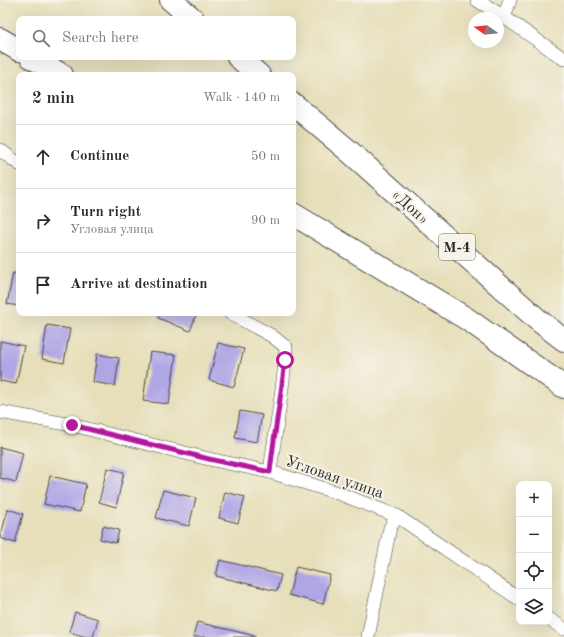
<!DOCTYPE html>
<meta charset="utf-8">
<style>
body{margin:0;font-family:"Old Standard TT",serif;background:#f2f2f3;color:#2b2b33}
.controls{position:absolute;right:12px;bottom:12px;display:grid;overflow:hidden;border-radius:8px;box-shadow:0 4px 16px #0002}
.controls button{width:36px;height:36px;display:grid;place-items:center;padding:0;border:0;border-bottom:1px solid #e1e1e2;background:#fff;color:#2b2b33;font:20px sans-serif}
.compass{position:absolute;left:468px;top:12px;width:36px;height:36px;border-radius:50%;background:#fff;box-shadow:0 4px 16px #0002;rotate:284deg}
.stop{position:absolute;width:12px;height:12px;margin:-9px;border:3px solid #b5179e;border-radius:50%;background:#fff}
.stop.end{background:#b5179e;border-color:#fff;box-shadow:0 1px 4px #0008}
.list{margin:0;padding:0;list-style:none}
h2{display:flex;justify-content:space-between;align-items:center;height:52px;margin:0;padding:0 16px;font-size:17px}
h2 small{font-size:13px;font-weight:400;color:#7c7c81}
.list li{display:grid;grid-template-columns:26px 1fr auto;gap:12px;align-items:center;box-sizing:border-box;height:64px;padding:0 16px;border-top:1px solid #e1e1e2}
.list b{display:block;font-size:15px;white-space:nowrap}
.list p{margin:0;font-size:13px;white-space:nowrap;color:#7c7c81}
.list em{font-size:13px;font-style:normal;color:#7c7c81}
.icon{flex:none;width:22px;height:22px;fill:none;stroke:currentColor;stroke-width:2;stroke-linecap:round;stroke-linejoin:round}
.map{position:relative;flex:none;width:564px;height:637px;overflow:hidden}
.search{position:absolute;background:#fff;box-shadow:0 4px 16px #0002;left:16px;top:16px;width:280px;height:44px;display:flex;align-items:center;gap:10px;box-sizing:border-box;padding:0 14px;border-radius:8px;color:#7c7c81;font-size:15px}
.panel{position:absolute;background:#fff;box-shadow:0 4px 16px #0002;left:16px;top:72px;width:280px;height:244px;border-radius:8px}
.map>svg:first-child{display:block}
.building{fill:#b0a6e6}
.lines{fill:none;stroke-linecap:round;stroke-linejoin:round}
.minor-casing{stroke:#474640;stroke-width:14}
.trunk-casing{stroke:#474640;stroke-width:24}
.minor{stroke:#fff;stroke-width:13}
.trunk{stroke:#fff;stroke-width:22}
.route{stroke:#b5179e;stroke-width:5}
.labels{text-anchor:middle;stroke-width:4;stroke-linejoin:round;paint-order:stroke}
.shield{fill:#f7f3e8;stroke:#686764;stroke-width:1}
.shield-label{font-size:15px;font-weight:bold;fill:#2b2b2b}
.street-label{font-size:16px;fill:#2b2b2b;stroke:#f7f3e8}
</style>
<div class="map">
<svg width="564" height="637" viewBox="0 0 564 637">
<rect width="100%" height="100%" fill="#f7f3e8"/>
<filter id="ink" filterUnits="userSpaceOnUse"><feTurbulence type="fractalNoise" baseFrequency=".025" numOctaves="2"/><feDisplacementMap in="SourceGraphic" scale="8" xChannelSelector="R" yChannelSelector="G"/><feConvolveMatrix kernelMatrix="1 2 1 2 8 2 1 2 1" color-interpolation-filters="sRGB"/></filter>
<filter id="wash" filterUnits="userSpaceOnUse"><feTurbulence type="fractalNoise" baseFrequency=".012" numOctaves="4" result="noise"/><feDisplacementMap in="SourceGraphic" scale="16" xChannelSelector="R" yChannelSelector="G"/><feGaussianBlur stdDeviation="0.9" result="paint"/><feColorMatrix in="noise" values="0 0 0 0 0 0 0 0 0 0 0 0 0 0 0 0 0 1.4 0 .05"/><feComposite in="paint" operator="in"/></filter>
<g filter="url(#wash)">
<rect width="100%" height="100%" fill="#e6dfba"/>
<g id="blocks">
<g class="building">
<path d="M13,273L19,274V306L7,304Z"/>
<path d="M160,313H197L190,331L158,318Z"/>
<path d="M47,325L70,329L64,363L42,359Z"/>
<path d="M0,341L24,346L16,384L0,381Z"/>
<path d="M218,343L244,349L234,387L209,380Z"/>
<path d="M150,352L176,355L169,404L143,401Z"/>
<path d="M97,354L119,358L115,386L93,382Z"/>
<path d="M240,411L262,415L257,442L235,438Z"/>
<path d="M0,447L23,453L16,482L0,478Z"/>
<path d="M107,468L124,472L116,507L99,502Z"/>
<path d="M50,476L86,484L80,512L44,504Z"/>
<path d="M163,490L196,498L189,526L156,518Z"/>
<path d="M225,492L245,497L238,523L219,518Z"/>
<path d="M8,509L23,514L15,543L0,538Z"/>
<path d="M103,526L119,530L116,543L100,539Z"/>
<path d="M220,560L281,575L277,591L216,576Z"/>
<path d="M296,567L330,575L323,604L289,595Z"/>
<path d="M75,612L98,619L93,637H86L69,632Z"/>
<path d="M197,622L255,636V637H193Z"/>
</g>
</g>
</g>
<g filter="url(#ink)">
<use href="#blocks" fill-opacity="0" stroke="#474640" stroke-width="1"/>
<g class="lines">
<g class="minor-casing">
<g id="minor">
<path d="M477,0L504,17L564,59"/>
<path d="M504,17L510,0"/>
<path d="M0,150L19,164"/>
<path d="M230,313L272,336L286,347C284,389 275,430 270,472"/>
<path d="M0,412L72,425L209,459L270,472L338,493L397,516L519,599"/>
<path d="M549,619L564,629"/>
<path d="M368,637L390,528L397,516"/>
</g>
</g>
<g class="trunk-casing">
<g id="trunk">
<path d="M171,0L193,19"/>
<path d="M0,39L19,50"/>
<path d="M31,57L62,75"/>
<path d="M238,57L259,75"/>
<path d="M293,104L350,152L538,320L564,340"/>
<path d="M293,214L467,319L564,387"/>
</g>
</g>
<use href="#minor" class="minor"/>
<use href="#trunk" class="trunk"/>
</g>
</g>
<g class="lines" filter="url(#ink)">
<path class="route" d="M72,425L209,459L270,472C274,435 281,398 285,360"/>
</g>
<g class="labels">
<rect class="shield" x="439" y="234" width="36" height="26" rx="3"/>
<g class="shield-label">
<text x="457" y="252">М-4</text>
</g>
<g class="street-label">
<text transform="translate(411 206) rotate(42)" y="6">«Дон»</text>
<text transform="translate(335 476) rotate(19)" y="6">Угловая улица</text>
</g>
</g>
</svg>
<div class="controls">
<button>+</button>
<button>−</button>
<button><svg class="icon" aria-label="locate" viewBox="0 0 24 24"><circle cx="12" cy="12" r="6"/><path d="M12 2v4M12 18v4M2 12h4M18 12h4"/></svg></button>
<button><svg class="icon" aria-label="layers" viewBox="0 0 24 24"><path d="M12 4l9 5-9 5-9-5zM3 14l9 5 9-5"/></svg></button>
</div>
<svg class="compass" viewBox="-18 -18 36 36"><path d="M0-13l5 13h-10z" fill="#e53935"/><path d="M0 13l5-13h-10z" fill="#7c7c81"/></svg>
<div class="stop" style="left:285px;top:360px"></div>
<div class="stop end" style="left:72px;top:425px"></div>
<div class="search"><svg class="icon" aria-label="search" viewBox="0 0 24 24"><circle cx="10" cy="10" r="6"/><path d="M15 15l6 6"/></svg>Search here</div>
<section class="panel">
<h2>2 min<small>Walk · 140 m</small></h2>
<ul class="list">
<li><svg class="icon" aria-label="ahead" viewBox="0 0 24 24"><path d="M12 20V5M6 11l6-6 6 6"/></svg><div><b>Continue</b></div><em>50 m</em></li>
<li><svg class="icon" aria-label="right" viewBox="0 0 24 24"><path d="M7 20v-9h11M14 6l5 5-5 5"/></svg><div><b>Turn right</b><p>Угловая улица</p></div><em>90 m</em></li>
<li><svg class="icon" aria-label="arrive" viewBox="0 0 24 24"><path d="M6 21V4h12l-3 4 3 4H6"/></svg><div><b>Arrive at destination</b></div></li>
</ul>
</section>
</div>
